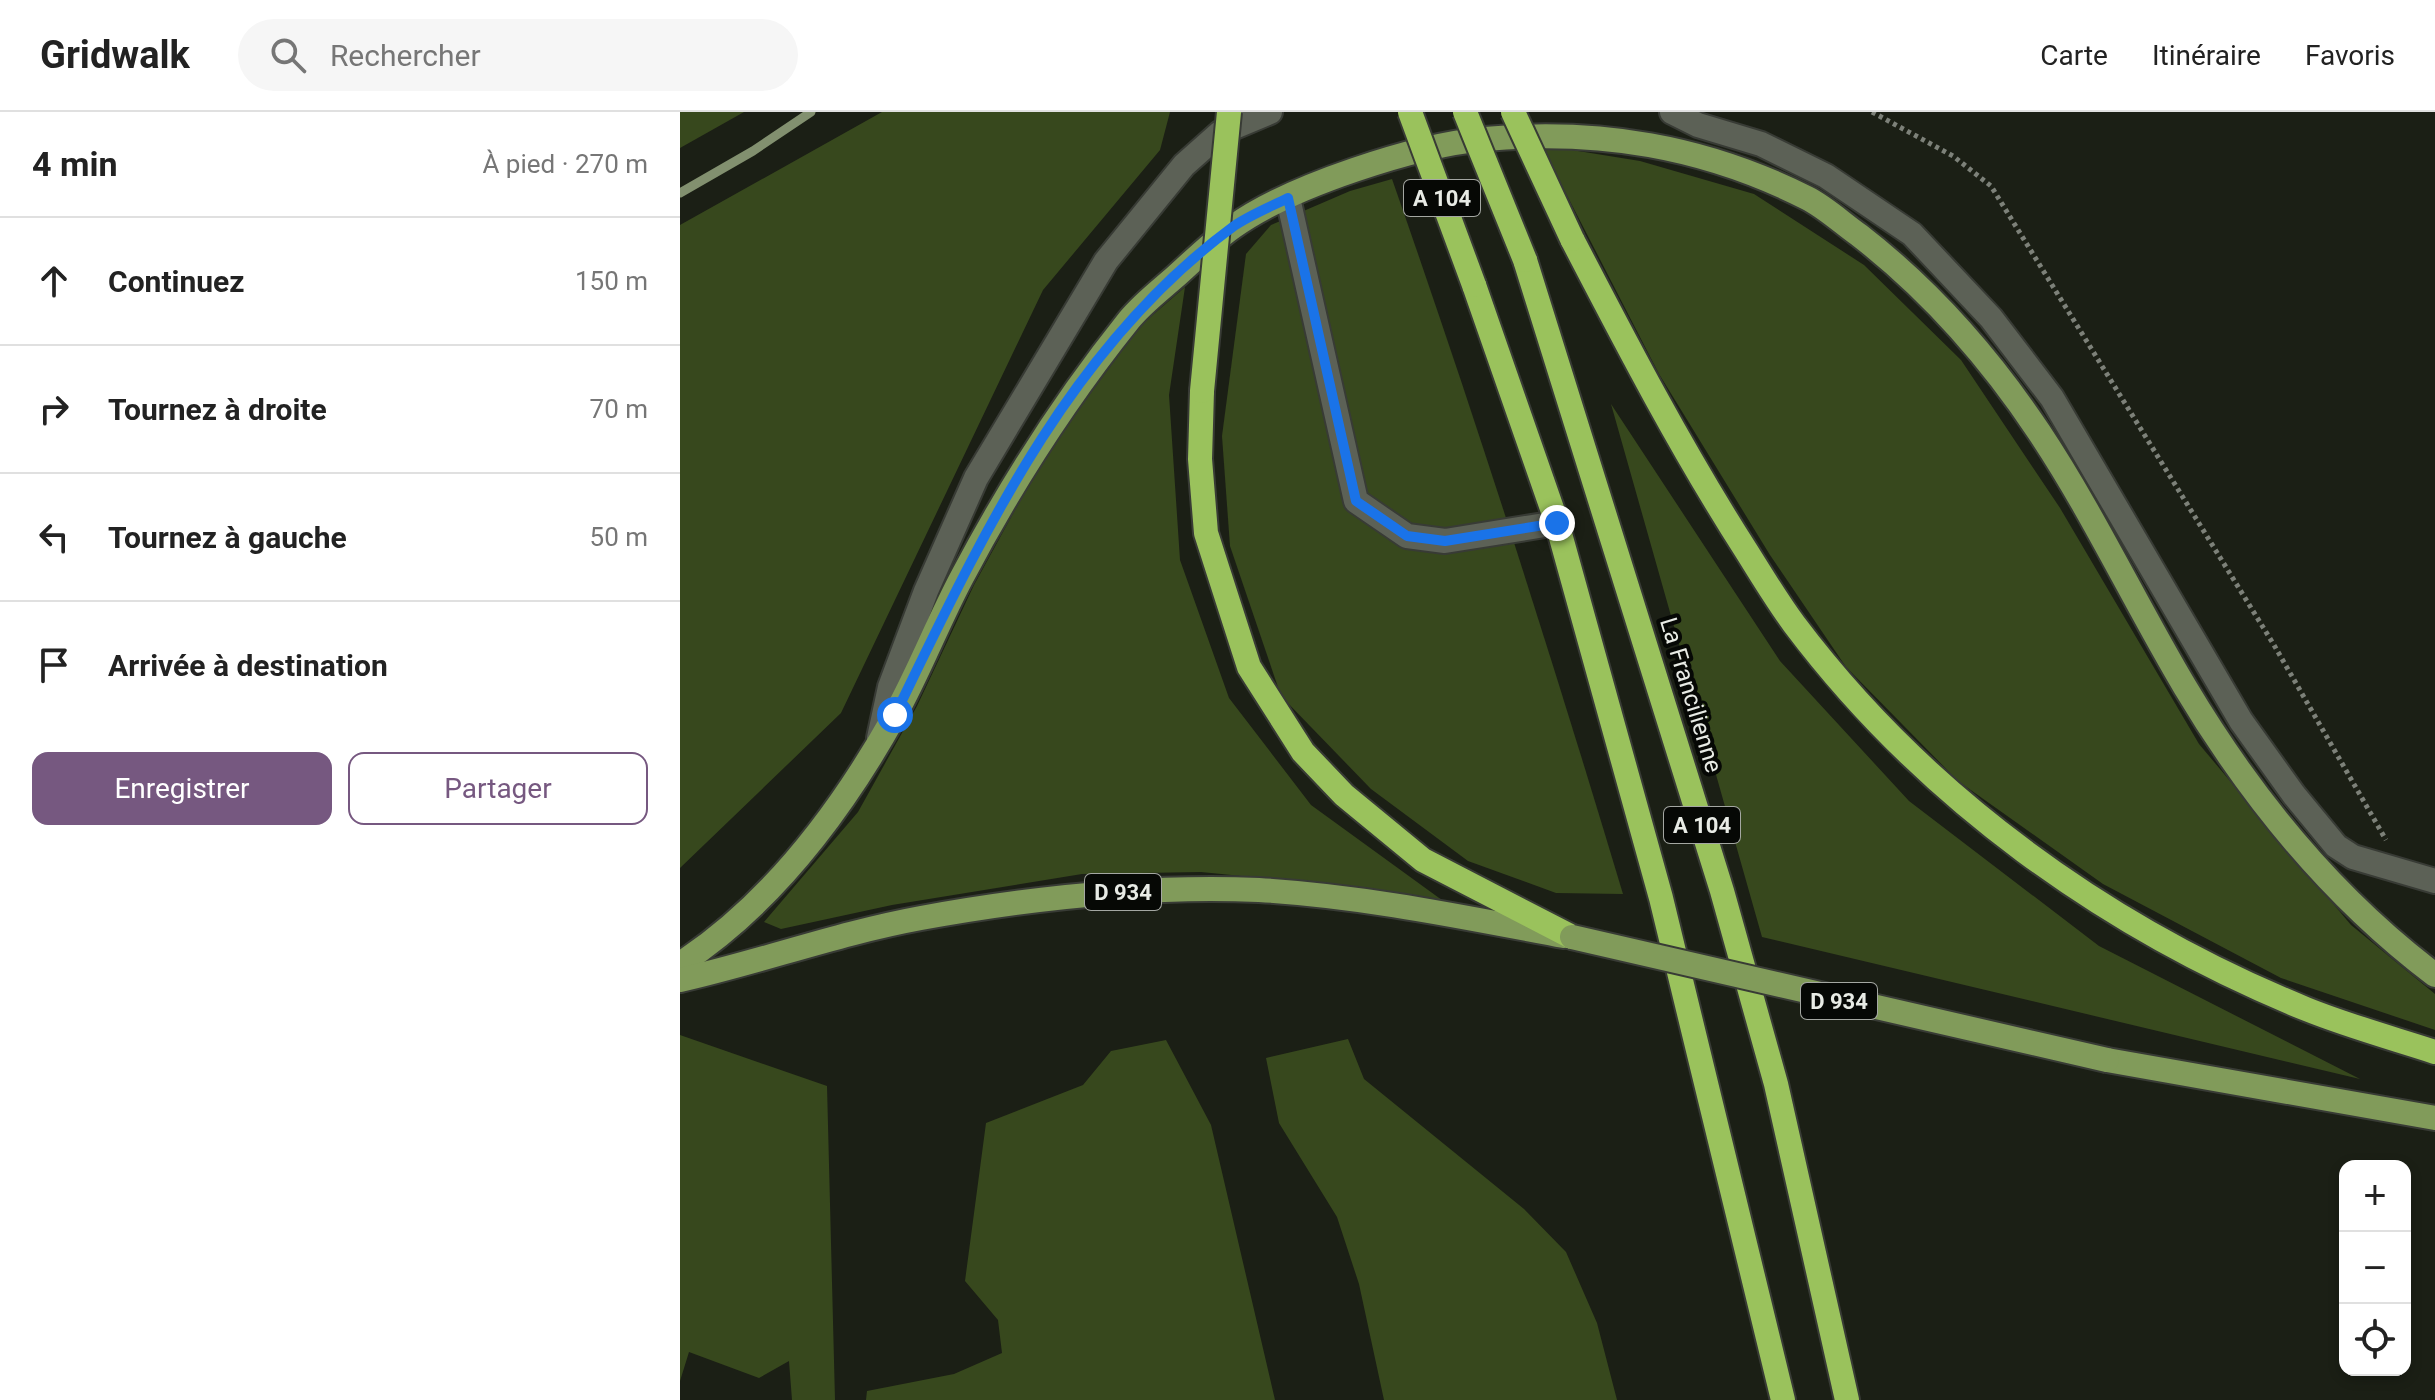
<!DOCTYPE html>
<html lang="fr">
<meta charset="utf-8">
<style>
body{margin:0;font-family:Roboto,sans-serif;background:#f6f6f6;color:#222}
.controls{position:absolute;right:24px;bottom:24px;display:grid;overflow:hidden;border-radius:16px;box-shadow:0 4px 12px #0003}
.controls button{width:72px;height:72px;display:grid;place-items:center;padding:0;border:0;border-bottom:2px solid #e0e0e0;background:#fff;color:#222;font:40px sans-serif}
.stop{position:absolute;width:24px;height:24px;margin:-18px;border:6px solid #1a73e8;border-radius:50%;background:#fff}
.stop.end{background:#1a73e8;border-color:#fff;box-shadow:0 2px 8px #0008}
.list{margin:0;padding:0;list-style:none}
h2{display:flex;justify-content:space-between;align-items:center;height:104px;margin:0;padding:0 32px;font-size:34px}
h2 small{font-size:26px;font-weight:400;color:#767676}
.list li{display:grid;grid-template-columns:52px 1fr auto;gap:24px;align-items:center;box-sizing:border-box;height:128px;padding:0 32px;border-top:2px solid #e0e0e0}
.list b{display:block;font-size:30px;white-space:nowrap}
.list em{font-size:26px;font-style:normal;color:#767676}
.actions{display:flex;gap:16px;padding:24px 32px}
.actions a{flex:1;padding:18px 0;border:2px solid #765880;border-radius:16px;text-align:center;font-size:28px;color:#765880}
.actions .main{background:#765880;color:#fff}
.icon{flex:none;width:44px;height:44px;fill:none;stroke:currentColor;stroke-width:2;stroke-linecap:round;stroke-linejoin:round}
.map{position:relative;flex:none;width:1755px;height:1288px;overflow:hidden}
header{display:flex;align-items:center;gap:48px;box-sizing:border-box;height:112px;padding:0 40px;background:#fff;border-bottom:2px solid #e0e0e0}
header strong{font-size:38px}
nav{display:flex;gap:44px;margin-inline-start:auto;font-size:28px}
.search{width:560px;height:72px;background:#f6f6f6;display:flex;align-items:center;gap:20px;box-sizing:border-box;padding:0 28px;border-radius:44px;color:#767676;font-size:30px}
main{display:flex}
aside{flex:1;background:#fff}
.map>svg:first-child{display:block}
.forest{fill:#37481d}
.lines{fill:none;stroke-linecap:round;stroke-linejoin:round}
.stream{stroke:#82906f;stroke-width:9}
.minor-casing{stroke:#383b35;stroke-width:28}
.major-casing{stroke:#383b35;stroke-width:28}
.highway-casing{stroke:#383b35;stroke-width:28}
.path{stroke:#7d8179;stroke-width:5;stroke-dasharray:4 4;stroke-linecap:butt}
.minor{stroke:#5c6156;stroke-width:24}
.major{stroke:#819b5a;stroke-width:24}
.highway{stroke:#9ac25c;stroke-width:24}
.major-bridge-casing{stroke:#383b35;stroke-width:28;stroke-linecap:butt}
.highway-bridge-casing{stroke:#383b35;stroke-width:28;stroke-linecap:butt}
.major-bridge{stroke:#819b5a;stroke-width:24}
.highway-bridge{stroke:#9ac25c;stroke-width:24}
.route{stroke:#1a73e8;stroke-width:10}
.labels{text-anchor:middle;stroke-width:8;stroke-linejoin:round;paint-order:stroke}
.shield{fill:#060805;stroke:#a4a7a2;stroke-width:2}
.shield-label{font-size:22px;font-weight:bold;fill:#e8ebe5}
.street-label{font-size:24px;fill:#e8ebe5;stroke:#060805}
</style>
<header>
<strong>Gridwalk</strong>
<div class="search"><svg class="icon" aria-label="search" viewBox="0 0 24 24"><circle cx="10" cy="10" r="6"/><path d="M15 15l6 6"/></svg>Rechercher</div>
<nav><a>Carte</a><a>Itinéraire</a><a>Favoris</a></nav>
</header>
<main>
<aside>
<h2>4 min<small>À pied · 270 m</small></h2>
<ul class="list">
<li><svg class="icon" aria-label="ahead" viewBox="0 0 24 24"><path d="M12 20V5M6 11l6-6 6 6"/></svg><div><b>Continuez</b></div><em>150 m</em></li>
<li><svg class="icon" aria-label="right" viewBox="0 0 24 24"><path d="M7 20v-9h11M14 6l5 5-5 5"/></svg><div><b>Tournez à droite</b></div><em>70 m</em></li>
<li><svg class="icon" aria-label="left" viewBox="0 0 24 24"><path d="M17 20v-9H6M10 6l-5 5 5 5"/></svg><div><b>Tournez à gauche</b></div><em>50 m</em></li>
<li><svg class="icon" aria-label="arrive" viewBox="0 0 24 24"><path d="M6 21V4h12l-3 4 3 4H6"/></svg><div><b>Arrivée à destination</b></div></li>
</ul>
<div class="actions"><a class="main">Enregistrer</a><a>Partager</a></div>
</aside>
<div class="map">
<svg width="1755" height="1288" viewBox="0 0 1755 1288">
<rect width="100%" height="100%" fill="#1b1f15"/>
<g class="forest">
<path d="M0,0H64L0,36Z"/>
<path d="M202,0H490L480,38L363,178L161,601L0,756V113Z"/>
<path d="M861,33L960,49L1074,82L1184,153L1281,248L1380,396L1519,632L1671,813L1755,882V918L1601,866L1423,772L1278,669L1166,555L1090,443L979,262Z"/>
<path d="M712,67C795,304 871,542 943,782L876,781L788,749L691,677L601,584L550,434L542,324L566,142L591,113L670,79Z"/>
<path d="M505,175L489,283L500,448L549,586L631,693L766,791L671,775L521,760L402,762L212,793L101,817L84,810L178,700L237,594L294,473L365,343L460,214Z"/>
<path d="M931,292L1100,549L1229,689L1419,834L1680,967L1082,825Z"/>
<path d="M0,923L147,974L155,1288H112L109,1249L79,1266L9,1240L0,1269Z"/>
<path d="M668,927L684,967L844,1097L886,1140L917,1211L937,1288H704L679,1172L657,1105L599,1011L586,946Z"/>
<path d="M486,928L531,1013L595,1288H186L187,1279L274,1262L322,1241L318,1208L285,1169L306,1011L403,973L431,939Z"/>
</g>
<g class="lines">
<path class="stream" d="M0,81L73,39L131,0"/>
<g class="minor-casing">
<g id="minor">
<path d="M992,0L1018,13L1081,32L1146,64L1232,122L1311,206L1372,286L1561,609L1614,683L1656,734L1673,745L1755,769"/>
<path d="M608,86L676,389L727,424L765,429L877,411"/>
<path d="M199,626L210,575L246,479L296,366L426,149L504,53L540,21L590,0"/>
</g>
</g>
<g class="major-casing">
<g id="major">
<path d="M0,852C92,792 162,698 215,603C240,558 258,510 282,465C330,374 384,289 449,208C462,192 479,179 495,165C514,148 533,129 553,115C610,74 736,33 805,27C919,17 1024,34 1127,86C1145,95 1162,111 1179,123C1250,178 1309,245 1359,320C1413,401 1455,491 1505,575C1570,684 1653,786 1755,863"/>
<path d="M0,868C80,850 159,821 241,806C351,786 466,773 579,778C682,784 783,805 884,824"/>
<path d="M1427,948L1755,1006"/>
</g>
</g>
<g class="highway-casing">
<g id="highway">
<path d="M892,127C947,233 1002,339 1067,440C1082,464 1097,489 1114,512C1244,685 1427,816 1626,897C1668,914 1712,926 1755,940"/>
<path d="M845,148L1042,779L1096,972L1167,1288"/>
<path d="M794,173L877,411L981,786L1103,1288"/>
<path d="M522,279L520,347L526,421L569,555L623,640L664,683L743,748L892,825"/>
</g>
</g>
<path class="path" d="M1192,0L1273,44L1311,74L1594,533L1706,728"/>
<use href="#minor" class="minor"/>
<use href="#major" class="major"/>
<use href="#highway" class="highway"/>
<g class="major-bridge-casing">
<path id="major-bridge" d="M892,825L1427,948"/>
</g>
<g class="highway-bridge-casing">
<g id="highway-bridge">
<path d="M730,0L794,173"/>
<path d="M785,0L845,148"/>
<path d="M833,0L892,127"/>
<path d="M522,279L549,0"/>
</g>
</g>
<use href="#major-bridge" class="major-bridge"/>
<use href="#highway-bridge" class="highway-bridge"/>
</g>
<g class="lines">
<path class="route" d="M215,603C302,424 389,235 554,114C570,103 590,95 608,86L676,389L727,424L765,429L877,411"/>
</g>
<g class="labels">
<g class="shield">
<rect x="724" y="68" width="76" height="36" rx="6"/>
<rect x="984" y="695" width="76" height="36" rx="6"/>
<rect x="405" y="762" width="76" height="36" rx="6"/>
<rect x="1121" y="871" width="76" height="36" rx="6"/>
</g>
<g class="shield-label">
<text x="762" y="94">A 104</text>
<text x="1022" y="721">A 104</text>
<text x="443" y="788">D 934</text>
<text x="1159" y="897">D 934</text>
</g>
<g class="street-label">
<text transform="translate(1011 583) rotate(73)" y="8">La Francilienne</text>
</g>
</g>
</svg>
<div class="controls">
<button>+</button>
<button>−</button>
<button><svg class="icon" aria-label="locate" viewBox="0 0 24 24"><circle cx="12" cy="12" r="6"/><path d="M12 2v4M12 18v4M2 12h4M18 12h4"/></svg></button>
</div>
<div class="stop" style="left:215px;top:603px"></div>
<div class="stop end" style="left:877px;top:411px"></div>
</div>
</main>
